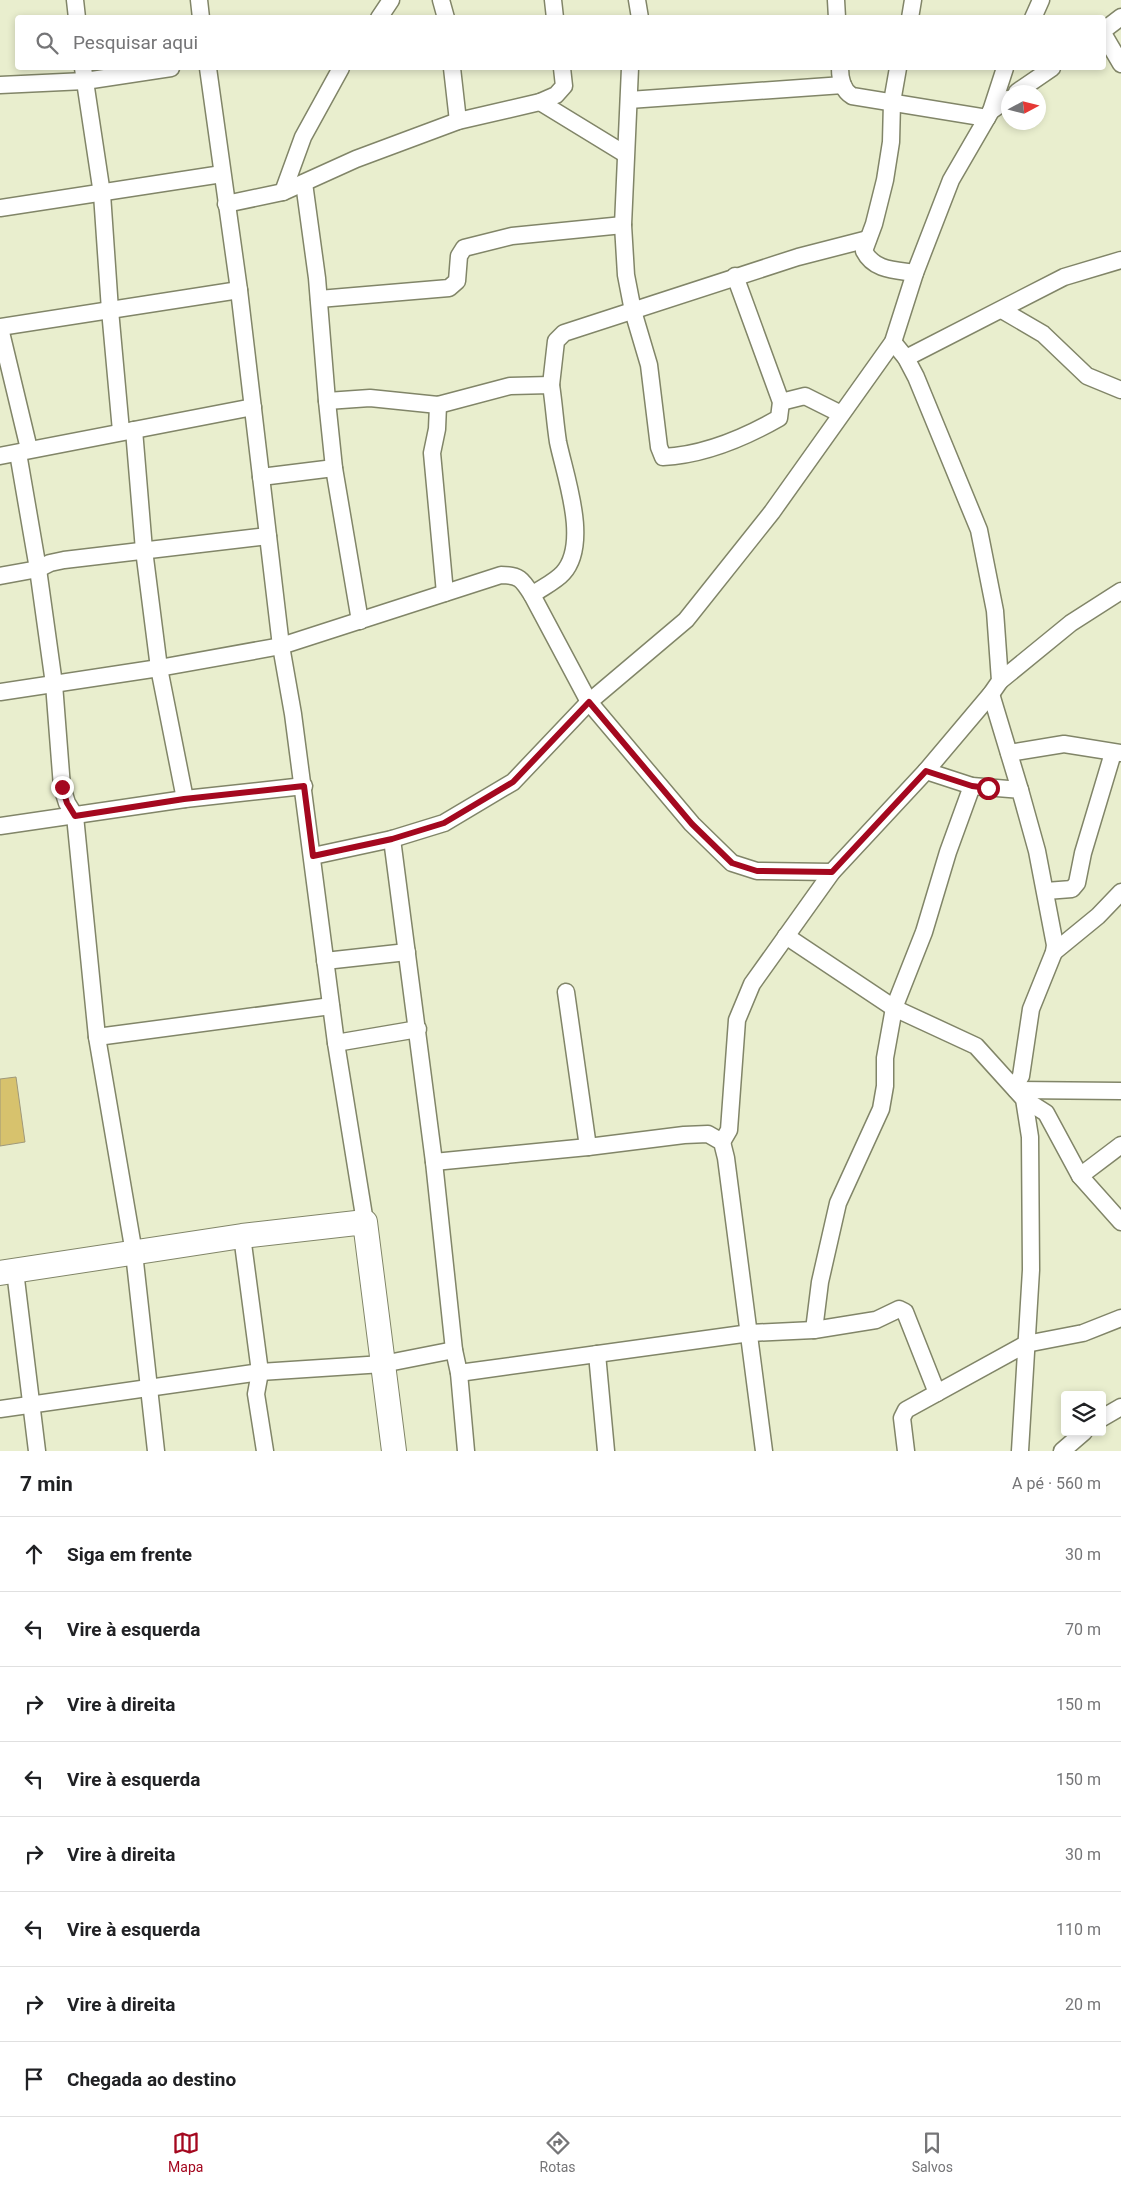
<!DOCTYPE html>
<html lang="pt">
<meta charset="utf-8">
<style>
body{margin:0;font-family:Roboto,sans-serif;background:#f6f6f6;color:#202124}
.controls{position:absolute;right:15px;bottom:15px;display:grid;overflow:hidden;border-radius:5px;box-shadow:0 2px 8px #0003}
.controls button{width:45px;height:45px;display:grid;place-items:center;padding:0;border:0;border-bottom:1px solid #e0e0e0;background:#fff;color:#202124;font:25px sans-serif}
.compass{position:absolute;left:1001px;top:85px;width:45px;height:45px;border-radius:50%;background:#fff;box-shadow:0 2px 8px #0003;rotate:83deg}
.stop{position:absolute;width:15px;height:15px;margin:-11px;border:4px solid #a4081f;border-radius:50%;background:#fff}
.stop.end{background:#a4081f;border-color:#fff;box-shadow:0 1px 5px #0008}
.list{margin:0;padding:0;list-style:none}
h2{display:flex;justify-content:space-between;align-items:center;height:65px;margin:0;padding:0 20px;font-size:21px}
h2 small{font-size:16px;font-weight:400;color:#757577}
.list li{display:grid;grid-template-columns:32px 1fr auto;gap:15px;align-items:center;box-sizing:border-box;height:75px;padding:0 20px;border-top:1px solid #e0e0e0}
.list b{display:block;font-size:19px;white-space:nowrap}
.list em{font-size:16px;font-style:normal;color:#757577}
.icon{flex:none;width:28px;height:28px;fill:none;stroke:currentColor;stroke-width:2;stroke-linecap:round;stroke-linejoin:round}
.map{position:relative;flex:none;width:1121px;height:1451px;overflow:hidden}
.search{position:absolute;background:#fff;box-shadow:0 2px 8px #0003;left:15px;right:15px;top:15px;height:55px;display:flex;align-items:center;gap:12px;box-sizing:border-box;padding:0 18px;border-radius:5px;color:#757577;font-size:19px}
.sheet{height:665px;background:#fff}
nav{display:flex;justify-content:space-around;align-items:center;box-sizing:border-box;height:70px;border-top:1px solid #e0e0e0;background:#fff;font-size:14px;color:#757577}
nav a{display:grid;justify-items:center;gap:2px}
nav .on{color:#a4081f}
.map>svg:first-child{display:block}
.building{fill:#d7c26d;stroke:#9f987a}
.lines{fill:none;stroke-linecap:round;stroke-linejoin:round}
.street-casing{stroke:#818568;stroke-width:19}
.secondary-casing{stroke:#818568;stroke-width:26}
.street{stroke:#fff;stroke-width:16}
.secondary{stroke:#fff;stroke-width:24}
.route{stroke:#a4081f;stroke-width:6}
</style>
<div class="map">
<svg width="1121" height="1451" viewBox="0 0 1121 1451">
<rect width="100%" height="100%" fill="#e9eece"/>
<path class="building" d="M16,1077L25,1142L0,1146V1079Z"/>
<g class="lines">
<g class="street-casing">
<g id="street">
<path d="M75,0L77,18"/>
<path d="M199,0L201,18"/>
<path d="M441,0L446,18"/>
<path d="M553,0L555,18"/>
<path d="M637,0L640,18"/>
<path d="M836,0L837,18"/>
<path d="M379,18L391,0"/>
<path d="M910,18L913,0"/>
<path d="M1033,18L1041,0"/>
<path d="M1104,30L1121,17"/>
<path d="M1104,35L1121,64"/>
<path d="M83,68L102,194L110,310L121,431"/>
<path d="M208,68L239,290L281,646L293,714L336,1043L365,1222"/>
<path d="M452,68L458,121"/>
<path d="M630,68L623,225L626,275L633,311L649,365L659,447L663,457C703,455 744,438 779,418L781,402L735,276"/>
<path d="M840,68C840,79 842,90 852,96L987,118"/>
<path d="M898,68L892,102L891,142L885,180L874,224L864,251C874,271 896,270 915,273"/>
<path d="M0,85L85,81L171,68"/>
<path d="M1017,92L1052,68"/>
<path d="M629,100L843,85"/>
<path d="M540,102L625,154"/>
<path d="M991,111L1005,68"/>
<path d="M304,183L317,278L327,401L334,468L360,621"/>
<path d="M283,192L303,137L341,68"/>
<path d="M226,204L283,192L356,159L458,121L540,102L556,95L564,86L562,68"/>
<path d="M0,208L222,174"/>
<path d="M319,299L449,288L457,281L459,256L464,248L512,236L623,225"/>
<path d="M1002,310L1043,334L1087,376L1121,390"/>
<path d="M0,327L239,290"/>
<path d="M0,328L29,449"/>
<path d="M906,358L1064,277L1121,260"/>
<path d="M551,385L556,341L564,333L798,257L868,239"/>
<path d="M327,401L370,398L438,405L510,386L551,385C554,404 555,423 558,442C565,476 590,543 563,573C555,582 541,588 532,595"/>
<path d="M781,402L805,396L841,414"/>
<path d="M438,405L437,429L432,453L445,593"/>
<path d="M134,430L144,550L159,668L185,799"/>
<path d="M18,453L38,569L54,684L62,787L67,803L75,816L97,1037L134,1253L156,1451"/>
<path d="M0,456L253,407"/>
<path d="M261,477L334,468"/>
<path d="M0,576L38,569L50,563L64,560L268,536"/>
<path d="M1000,681L1071,623L1121,591"/>
<path d="M0,692L159,668L281,646L501,575C519,575 522,579 532,595L589,702L692,824L732,863L757,871L832,872"/>
<path d="M991,694L1020,790"/>
<path d="M1009,753L1064,744L1121,753"/>
<path d="M926,771L972,786L1020,790L1037,851L1055,945L1054,952L1031,1009L1021,1076L1014,1087"/>
<path d="M0,826L185,799L304,786"/>
<path d="M392,839L434,1162L454,1350L459,1373L466,1451"/>
<path d="M313,856L392,839L444,823L513,782L589,702L686,620L772,512L893,342L915,273L951,180L991,111L1008,99"/>
<path d="M1046,891L1072,889L1077,883L1083,853L1113,753"/>
<path d="M786,936L894,1008L976,1046L1024,1099L1030,1137L1031,1270L1020,1451"/>
<path d="M1054,952L1098,916L1121,892"/>
<path d="M325,961L407,952"/>
<path d="M566,992L588,1147"/>
<path d="M97,1037L331,1006"/>
<path d="M336,1043L418,1029"/>
<path d="M1016,1090L1121,1091"/>
<path d="M1024,1099L1046,1113L1080,1176L1121,1222"/>
<path d="M722,1142L729,1130L737,1020L752,984L832,872L926,771L991,694L1000,681L995,611L979,530L916,377L906,358L893,342"/>
<path d="M434,1162L588,1147L684,1135L708,1134L722,1142L726,1158L764,1451"/>
<path d="M1080,1176L1121,1145"/>
<path d="M242,1236L260,1372L256,1394L265,1451"/>
<path d="M15,1271L37,1451"/>
<path d="M814,1330L820,1282L838,1203L881,1109L885,1086V1058L894,1008L924,932L948,852L972,786"/>
<path d="M597,1354L606,1451"/>
<path d="M459,1373L750,1333L814,1330L876,1320L899,1309L905,1312L937,1393"/>
<path d="M0,1409L260,1372L383,1364L454,1350"/>
<path d="M1102,1418L1121,1407"/>
<path d="M906,1451L902,1418L906,1410L1026,1344L1083,1333L1121,1318"/>
<path d="M1062,1451L1084,1432"/>
</g>
</g>
<g class="secondary-casing">
<path id="secondary" d="M0,1273L242,1236L365,1222L394,1451"/>
</g>
<use href="#street" class="street"/>
<use href="#secondary" class="secondary"/>
</g>
<g class="lines">
<path class="route" d="M62,787L67,803L75,816L184,799L304,786L313,856L392,839L444,823L513,782L589,702L692,824L732,863L757,871L832,872L926,771L972,786L988,788"/>
</g>
</svg>
<div class="controls">
<button><svg class="icon" aria-label="layers" viewBox="0 0 24 24"><path d="M12 4l9 5-9 5-9-5zM3 14l9 5 9-5"/></svg></button>
</div>
<svg class="compass" viewBox="-18 -18 36 36"><path d="M0-13l5 13h-10z" fill="#e53935"/><path d="M0 13l5-13h-10z" fill="#757577"/></svg>
<div class="stop" style="left:988px;top:788px"></div>
<div class="stop end" style="left:62px;top:787px"></div>
<div class="search"><svg class="icon" aria-label="search" viewBox="0 0 24 24"><circle cx="10" cy="10" r="6"/><path d="M15 15l6 6"/></svg>Pesquisar aqui</div>
</div>
<section class="sheet">
<h2>7 min<small>A pé · 560 m</small></h2>
<ul class="list">
<li><svg class="icon" aria-label="ahead" viewBox="0 0 24 24"><path d="M12 20V5M6 11l6-6 6 6"/></svg><div><b>Siga em frente</b></div><em>30 m</em></li>
<li><svg class="icon" aria-label="left" viewBox="0 0 24 24"><path d="M17 20v-9H6M10 6l-5 5 5 5"/></svg><div><b>Vire à esquerda</b></div><em>70 m</em></li>
<li><svg class="icon" aria-label="right" viewBox="0 0 24 24"><path d="M7 20v-9h11M14 6l5 5-5 5"/></svg><div><b>Vire à direita</b></div><em>150 m</em></li>
<li><svg class="icon" aria-label="left" viewBox="0 0 24 24"><path d="M17 20v-9H6M10 6l-5 5 5 5"/></svg><div><b>Vire à esquerda</b></div><em>150 m</em></li>
<li><svg class="icon" aria-label="right" viewBox="0 0 24 24"><path d="M7 20v-9h11M14 6l5 5-5 5"/></svg><div><b>Vire à direita</b></div><em>30 m</em></li>
<li><svg class="icon" aria-label="left" viewBox="0 0 24 24"><path d="M17 20v-9H6M10 6l-5 5 5 5"/></svg><div><b>Vire à esquerda</b></div><em>110 m</em></li>
<li><svg class="icon" aria-label="right" viewBox="0 0 24 24"><path d="M7 20v-9h11M14 6l5 5-5 5"/></svg><div><b>Vire à direita</b></div><em>20 m</em></li>
<li><svg class="icon" aria-label="arrive" viewBox="0 0 24 24"><path d="M6 21V4h12l-3 4 3 4H6"/></svg><div><b>Chegada ao destino</b></div></li>
</ul>
</section>
<nav>
<a class="on"><svg class="icon" aria-label="map" viewBox="0 0 24 24"><path d="M3 6l6-2 6 2 6-2v14l-6 2-6-2-6 2zM9 4v14M15 6v14"/></svg>Mapa</a>
<a><svg class="icon" aria-label="directions" viewBox="0 0 24 24"><path d="M12 3l9 9-9 9-9-9zM9 14v-3h6M13 9l2 2-2 2"/></svg>Rotas</a>
<a><svg class="icon" aria-label="saved" viewBox="0 0 24 24"><path d="M7 4h10v16l-5-4-5 4z"/></svg>Salvos</a>
</nav>
